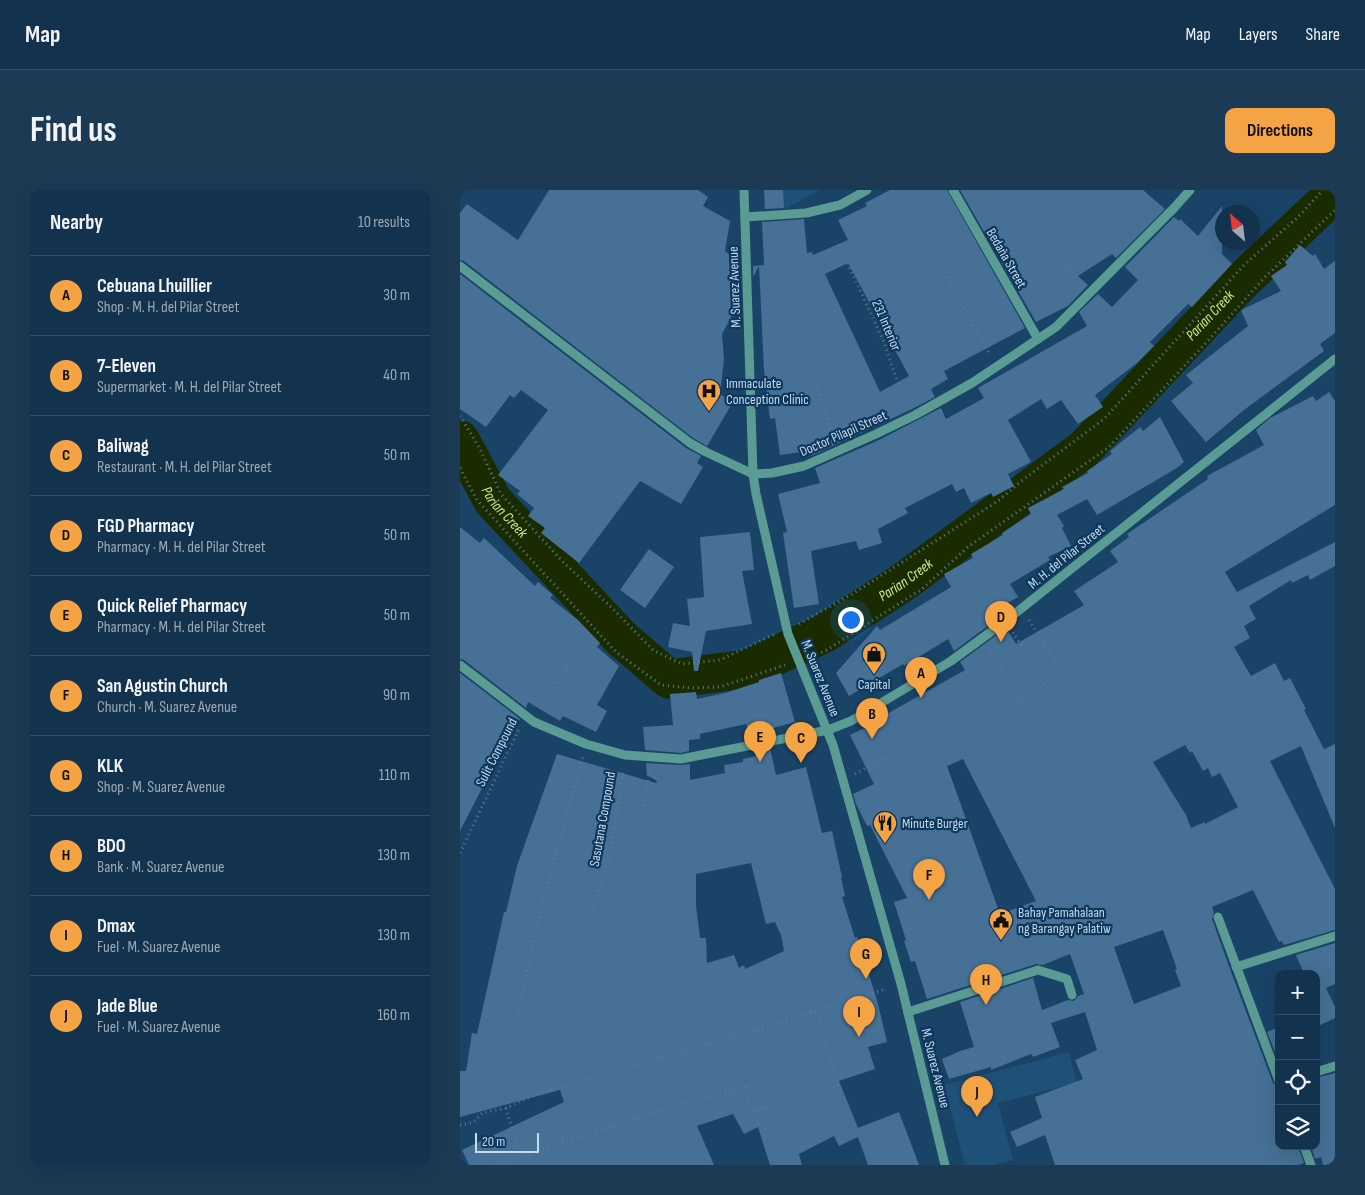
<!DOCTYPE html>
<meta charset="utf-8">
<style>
body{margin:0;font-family:"Sofia Sans Condensed",sans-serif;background:#1c3a54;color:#f1f3f6}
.controls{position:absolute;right:15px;bottom:15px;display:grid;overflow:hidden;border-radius:10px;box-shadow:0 5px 20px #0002}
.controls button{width:45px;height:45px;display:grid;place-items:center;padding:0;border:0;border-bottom:1px solid #324d65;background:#13324d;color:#f1f3f6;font:25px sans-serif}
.compass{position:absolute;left:755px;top:15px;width:45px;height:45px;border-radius:50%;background:#13324d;box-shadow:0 5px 20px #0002;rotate:332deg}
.scale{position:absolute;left:15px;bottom:12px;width:64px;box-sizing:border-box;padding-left:5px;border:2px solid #c4daf0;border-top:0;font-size:14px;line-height:18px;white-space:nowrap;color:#c4daf0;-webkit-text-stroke:4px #0d385b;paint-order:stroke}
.you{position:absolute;left:390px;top:429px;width:18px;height:18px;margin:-12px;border:4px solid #fff;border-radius:50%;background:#1a73e8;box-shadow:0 0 0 8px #1a73e833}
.badge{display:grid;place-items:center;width:32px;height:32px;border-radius:50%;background:#f4a444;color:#111;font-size:16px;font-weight:700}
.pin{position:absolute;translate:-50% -41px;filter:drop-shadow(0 1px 2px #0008)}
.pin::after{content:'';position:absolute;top:26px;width:18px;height:15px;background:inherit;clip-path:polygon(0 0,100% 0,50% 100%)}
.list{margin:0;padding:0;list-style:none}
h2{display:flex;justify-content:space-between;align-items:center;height:65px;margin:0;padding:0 20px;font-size:21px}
h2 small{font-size:16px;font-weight:400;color:#9daab6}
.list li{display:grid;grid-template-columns:32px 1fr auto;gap:15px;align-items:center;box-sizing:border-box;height:80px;padding:0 20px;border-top:1px solid #324d65}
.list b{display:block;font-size:19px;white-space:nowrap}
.list p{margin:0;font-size:16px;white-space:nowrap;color:#9daab6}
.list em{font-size:16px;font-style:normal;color:#9daab6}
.icon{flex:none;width:28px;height:28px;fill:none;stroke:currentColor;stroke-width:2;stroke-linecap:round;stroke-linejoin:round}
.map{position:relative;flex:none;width:875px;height:975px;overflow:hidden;border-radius:10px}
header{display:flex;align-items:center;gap:30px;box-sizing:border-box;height:70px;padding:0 25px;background:#13324d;border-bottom:1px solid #324d65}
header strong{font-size:24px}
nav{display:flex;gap:28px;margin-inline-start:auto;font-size:18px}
.intro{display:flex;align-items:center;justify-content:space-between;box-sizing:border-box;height:120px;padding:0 30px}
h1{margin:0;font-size:35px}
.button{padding:12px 22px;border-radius:10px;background:#f4a444;color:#111;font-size:18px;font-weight:700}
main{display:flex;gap:30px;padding:0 30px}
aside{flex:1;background:#13324d;border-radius:10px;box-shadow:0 5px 20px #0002}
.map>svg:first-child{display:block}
.built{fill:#1f5077}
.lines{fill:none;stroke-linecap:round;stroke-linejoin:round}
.river{stroke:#1b2b00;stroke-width:39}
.building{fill:#467096;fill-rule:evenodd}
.path{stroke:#587b9a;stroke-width:3;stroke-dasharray:1 4;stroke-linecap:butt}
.minor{stroke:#5a9b94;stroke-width:9}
.labels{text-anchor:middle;stroke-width:4.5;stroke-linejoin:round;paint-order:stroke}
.street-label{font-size:14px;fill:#c4daf0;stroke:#0d385b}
.poi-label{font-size:14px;fill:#c4daf0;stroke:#0d385b;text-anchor:start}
.water-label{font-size:15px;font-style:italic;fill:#c5ea92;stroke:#0d385b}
</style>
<header>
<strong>Map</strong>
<nav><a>Map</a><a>Layers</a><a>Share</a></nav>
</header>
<div class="intro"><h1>Find us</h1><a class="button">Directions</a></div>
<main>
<aside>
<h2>Nearby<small>10 results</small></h2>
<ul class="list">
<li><span class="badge">A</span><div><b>Cebuana Lhuillier</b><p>Shop · M. H. del Pilar Street</p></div><em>30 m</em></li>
<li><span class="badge">B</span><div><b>7-Eleven</b><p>Supermarket · M. H. del Pilar Street</p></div><em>40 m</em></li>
<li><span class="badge">C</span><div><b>Baliwag</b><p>Restaurant · M. H. del Pilar Street</p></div><em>50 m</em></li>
<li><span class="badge">D</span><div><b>FGD Pharmacy</b><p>Pharmacy · M. H. del Pilar Street</p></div><em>50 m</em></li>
<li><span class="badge">E</span><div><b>Quick Relief Pharmacy</b><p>Pharmacy · M. H. del Pilar Street</p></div><em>50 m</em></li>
<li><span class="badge">F</span><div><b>San Agustin Church</b><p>Church · M. Suarez Avenue</p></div><em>90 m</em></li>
<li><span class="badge">G</span><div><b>KLK</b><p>Shop · M. Suarez Avenue</p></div><em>110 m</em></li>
<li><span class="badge">H</span><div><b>BDO</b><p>Bank · M. Suarez Avenue</p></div><em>130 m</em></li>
<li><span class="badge">I</span><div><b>Dmax</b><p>Fuel · M. Suarez Avenue</p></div><em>130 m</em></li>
<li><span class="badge">J</span><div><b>Jade Blue</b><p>Fuel · M. Suarez Avenue</p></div><em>160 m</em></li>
</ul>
</aside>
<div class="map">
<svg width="875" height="975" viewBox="0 0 875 975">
<rect width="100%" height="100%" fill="#194367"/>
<g class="built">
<path d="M321,0H360L325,19Z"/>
<path d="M609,862L617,893L538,913L553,970L534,975H505L484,895Z"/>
</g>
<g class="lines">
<path class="river" id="s1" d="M0,250L33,311L161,448L209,489L287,479L363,444L442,393L624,259L781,92L875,3"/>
</g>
<g class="building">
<path d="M89,0H238L248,7L243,16L270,31L265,61L269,64L274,77L280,76L281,109L262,144L264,169L260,204L273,212L247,256L233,248L4,71L0,70V23L7,14L58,50Z"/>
<path d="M304,0H323L324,18L305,19Z"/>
<path d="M430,0H487L565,138L484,181L488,189L471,199L475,207L452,219L351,266L349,261L320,265L315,228L310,229L304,180L299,76L293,87V76L304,75L302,32L344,29L347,63L352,62L353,65L388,50L378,30L407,16L405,13ZM388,73L449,186L420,202L365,84Z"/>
<path d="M500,0H683L705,19L656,68L652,64L618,86L628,95L608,116L576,132Z"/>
<path d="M762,16V64L772,74L732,117L728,114L690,152L694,156L677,173L635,205L643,217L618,234L601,210L587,219L581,209L548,230L571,272L548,284L554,296L533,307L531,303L511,313L504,298L496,302L492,294L445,318L448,323L418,339L422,353L399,360L396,351L351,361L359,414L334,418L323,343L327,342L318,304L360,293L355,278L419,250L481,218L486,229L524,208L518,198L627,136L619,122L638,104L652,117L678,90L665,77L714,27L719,31L720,29L738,46Z"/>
<path d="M840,55L853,66L855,64L864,79L875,71V143L860,154L864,161L784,220L746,252L711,211L733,193L726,185L788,136L781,120L821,101L811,86L827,75L825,72Z"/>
<path d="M0,84L226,258L241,266L237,273L243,277L221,314L180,291L119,373L81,343L85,338L68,326L74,318L57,304L60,301L38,285L88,220L61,200L54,208L50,205L26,237L0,219Z"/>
<path d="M869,202L875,211V315L765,382L777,402L875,352V376L850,390L848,385L832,393L831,390L789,416L796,429L784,436L790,448L774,457L791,486L815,473L824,491L830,488L846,519L844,520L864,559L875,554V638L841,556L810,571L875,699V740L824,755L822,751L819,752L793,700L752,717L754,723L752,729L770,779L813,893L819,897V956H838L844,973L838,975H595L585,945L557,957L550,942L582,928L575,907L623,889L615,870L637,860L625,822L591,833L600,857L573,867L571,864L531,880V877L489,889L482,869L500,861L514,857L500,812L573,788L582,820L608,810L614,811L618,806L624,804L610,764L583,775L576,774L467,809L455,771L451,772L444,751L446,750L434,712L447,708L410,635L407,636L396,614L393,604L414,594L390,545L419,531L418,529L505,480L500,472L546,438L556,454L624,415L614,401L658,372L650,361L669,347L667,344L748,289L747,286L804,255L796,240L810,228L853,206L856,211ZM725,555L730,563L732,561L743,581L748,578L752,587L760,583L778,617L745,634V632L731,638L726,625L693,572ZM503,569L576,711L540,724L487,576ZM703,740L717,779L715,780L721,796L674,814L654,757Z"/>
<path d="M700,227L724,272L717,278L637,325L627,309L597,325L604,336L602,338L611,356L588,367L590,370L550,394L558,407L537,419L540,427L494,461L488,449L444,476L443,474L389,506L376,483L417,436L420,440L491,397L484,384L513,368L511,364L543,345L542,343L571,324L568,318L604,299L602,297L628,283L627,281L652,264L650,261L680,237L683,241Z"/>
<path d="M0,337L20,353L24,348L75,396L78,392L93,405L90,408L118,430L140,453L137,457L159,476L137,515L147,521L136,542L103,526L100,531L68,512L66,518L4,470L0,469Z"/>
<path d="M290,342L294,380L282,381L292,434L246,441L238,481H234L232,462L208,457L213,433L230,436L227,409L244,407L240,347Z"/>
<path d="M189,359L214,377L185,418L160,400Z"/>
<path d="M0,483L60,529L40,567H38L0,641Z"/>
<path d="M321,483L335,532L306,540L307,546L291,549L286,534L240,544V549L229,550V561L221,563L185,560L183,537L213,535L210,504L236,502L237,509L265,503L299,492V490Z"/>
<path d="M310,558L316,585L346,577L362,643L372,641L382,687H381L385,706L382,707L395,748L397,747L417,810L427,852L408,857L415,879L379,891L398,938L439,922L459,975H408L398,947L379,956L374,946L339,964L342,975H310L298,937L284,944L273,924L237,936L254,975H9L2,960L104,912L100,900L0,927V881H6L12,843L17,844L44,722H46L57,676L97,564L196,593L197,591L187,585L186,573L221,575L230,574V590L265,583L264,575L283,572V569L296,566L294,561ZM291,673L306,734L315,732L321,745L324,761L285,779L284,775L279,778L274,765L247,773L246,748H240L236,715V684Z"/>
<path d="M875,753V794L866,798L875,817V828L856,837V784H844L836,765Z"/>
<path d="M819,837V872L807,842Z"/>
<path d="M875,883V975H863L861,967L855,969L851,956H856V888Z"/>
</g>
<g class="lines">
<g class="path">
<path d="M379,55L424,152L436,188L448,212"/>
<path d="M597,62L619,95"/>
<path d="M485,82L530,165"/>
<path d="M355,185L372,247"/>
<path d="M0,226L20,259L41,304L103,372L153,419L193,460L222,474L260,470L315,444"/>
<path d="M0,278L17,310L68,366L156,462L201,495L230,498L260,497L325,475"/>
<path d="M569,430L606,489"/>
<path d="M339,434L394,403L538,311L560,292L644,229L785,74L838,27L863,0"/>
<path d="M553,442L611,538"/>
<path d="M530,459L563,516"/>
<path d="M352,466L365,461L462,399L508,357L649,257L755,143L805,87L875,20"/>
<path d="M81,519L111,468"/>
<path d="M395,584L460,549"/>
<path d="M184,621L189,580"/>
<path d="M0,663L59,539"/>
<path d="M131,725L150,665L163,580"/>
<path d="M57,825L76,737L123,567"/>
<path d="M46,918L60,966"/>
<path d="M0,935L14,932L22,923L46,918L79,903L283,844L426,799"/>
<path d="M68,963L72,975"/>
<path d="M36,975L68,963L233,910L285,898L293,922L378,895L356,820"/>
</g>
<g class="minor">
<path d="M284,0L293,284L296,304L328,444L373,555L441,794L485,975"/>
<path d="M493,0L578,149"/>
<path d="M285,27L346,23L380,15L407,0"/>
<path d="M0,76L230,253L246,262L293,284L312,283L344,276L416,244L455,225L512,193L596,137L714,18L730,0"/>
<path d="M0,475L74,532L126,554L165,565L221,569L368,540L391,531L491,471L547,430L875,169"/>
<path d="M758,727L819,891"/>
<path d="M776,777L875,746"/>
<path d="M448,822L578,780L607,789L612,805"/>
<path d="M856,882L875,876"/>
<path d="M844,956L851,975"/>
</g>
</g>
<defs>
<g id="hospital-pin" transform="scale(1.25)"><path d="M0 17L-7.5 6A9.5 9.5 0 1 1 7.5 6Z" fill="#f4a444" stroke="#0d385b"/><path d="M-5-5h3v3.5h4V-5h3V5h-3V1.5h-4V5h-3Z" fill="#111"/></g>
<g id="shop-pin" transform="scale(1.25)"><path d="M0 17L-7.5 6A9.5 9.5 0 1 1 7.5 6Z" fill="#f4a444" stroke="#0d385b"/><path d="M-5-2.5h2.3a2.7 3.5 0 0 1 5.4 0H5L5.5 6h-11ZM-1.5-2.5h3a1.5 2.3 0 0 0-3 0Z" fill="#111"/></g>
<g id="restaurant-pin" transform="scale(1.25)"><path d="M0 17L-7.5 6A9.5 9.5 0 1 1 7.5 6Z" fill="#f4a444" stroke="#0d385b"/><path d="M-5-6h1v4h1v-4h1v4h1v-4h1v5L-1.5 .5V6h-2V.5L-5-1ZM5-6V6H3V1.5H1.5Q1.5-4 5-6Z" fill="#111"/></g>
<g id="civic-pin" transform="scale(1.25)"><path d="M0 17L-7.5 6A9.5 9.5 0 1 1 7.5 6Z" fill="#f4a444" stroke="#0d385b"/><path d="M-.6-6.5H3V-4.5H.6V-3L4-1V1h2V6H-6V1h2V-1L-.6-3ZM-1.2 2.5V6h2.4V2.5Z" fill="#111"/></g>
</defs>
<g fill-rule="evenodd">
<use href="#hospital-pin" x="249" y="201"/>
<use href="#shop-pin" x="414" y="464"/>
<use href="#restaurant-pin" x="425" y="633"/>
<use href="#civic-pin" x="541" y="730"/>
</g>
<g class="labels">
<g class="street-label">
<text transform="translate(547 68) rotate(60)" y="5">Bedaña Street</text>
<text transform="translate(274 97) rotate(-92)" y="5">M. Suarez Avenue</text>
<text transform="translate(427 135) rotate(67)" y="5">231 Interior</text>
<text transform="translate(383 243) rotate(-24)" y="5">Doctor Pilapil Street</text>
<text transform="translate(606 366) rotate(-39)" y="5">M. H. del Pilar Street</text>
<text transform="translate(361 488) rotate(68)" y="5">M. Suarez Avenue</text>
<text transform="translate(36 562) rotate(-63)" y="5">Sulit Compound</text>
<text transform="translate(142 629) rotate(-80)" y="5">Sasutana Compound</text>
<text transform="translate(476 878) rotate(76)" y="5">M. Suarez Avenue</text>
</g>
<g class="poi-label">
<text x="266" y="198">Immaculate<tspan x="266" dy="16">Conception Clinic</tspan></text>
<text x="414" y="499" text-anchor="middle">Capital</text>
<text x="442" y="638">Minute Burger</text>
<text x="558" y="727">Bahay Pamahalaan<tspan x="558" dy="16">ng Barangay Palatiw</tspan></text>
</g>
<g class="water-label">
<text dy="5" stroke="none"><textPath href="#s1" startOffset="986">Parian Creek</textPath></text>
<text dy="5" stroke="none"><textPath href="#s1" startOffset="85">Parian Creek</textPath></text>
<text dy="5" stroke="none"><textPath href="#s1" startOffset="581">Parian Creek</textPath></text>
</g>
</g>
</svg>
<div class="controls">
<button>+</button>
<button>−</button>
<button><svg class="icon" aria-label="locate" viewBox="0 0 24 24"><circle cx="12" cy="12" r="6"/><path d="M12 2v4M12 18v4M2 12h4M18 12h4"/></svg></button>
<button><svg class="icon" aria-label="layers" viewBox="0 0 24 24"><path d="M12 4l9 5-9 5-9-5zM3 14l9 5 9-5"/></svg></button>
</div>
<svg class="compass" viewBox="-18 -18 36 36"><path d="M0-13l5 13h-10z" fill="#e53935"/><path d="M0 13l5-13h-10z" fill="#9daab6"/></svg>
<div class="scale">20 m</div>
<div class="you"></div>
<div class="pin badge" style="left:461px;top:508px">A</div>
<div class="pin badge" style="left:412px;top:549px">B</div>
<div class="pin badge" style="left:341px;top:573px">C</div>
<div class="pin badge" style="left:541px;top:452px">D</div>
<div class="pin badge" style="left:300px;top:572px">E</div>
<div class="pin badge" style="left:469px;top:710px">F</div>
<div class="pin badge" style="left:406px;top:789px">G</div>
<div class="pin badge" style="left:526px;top:815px">H</div>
<div class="pin badge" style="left:399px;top:847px">I</div>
<div class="pin badge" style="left:517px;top:927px">J</div>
</div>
</main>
